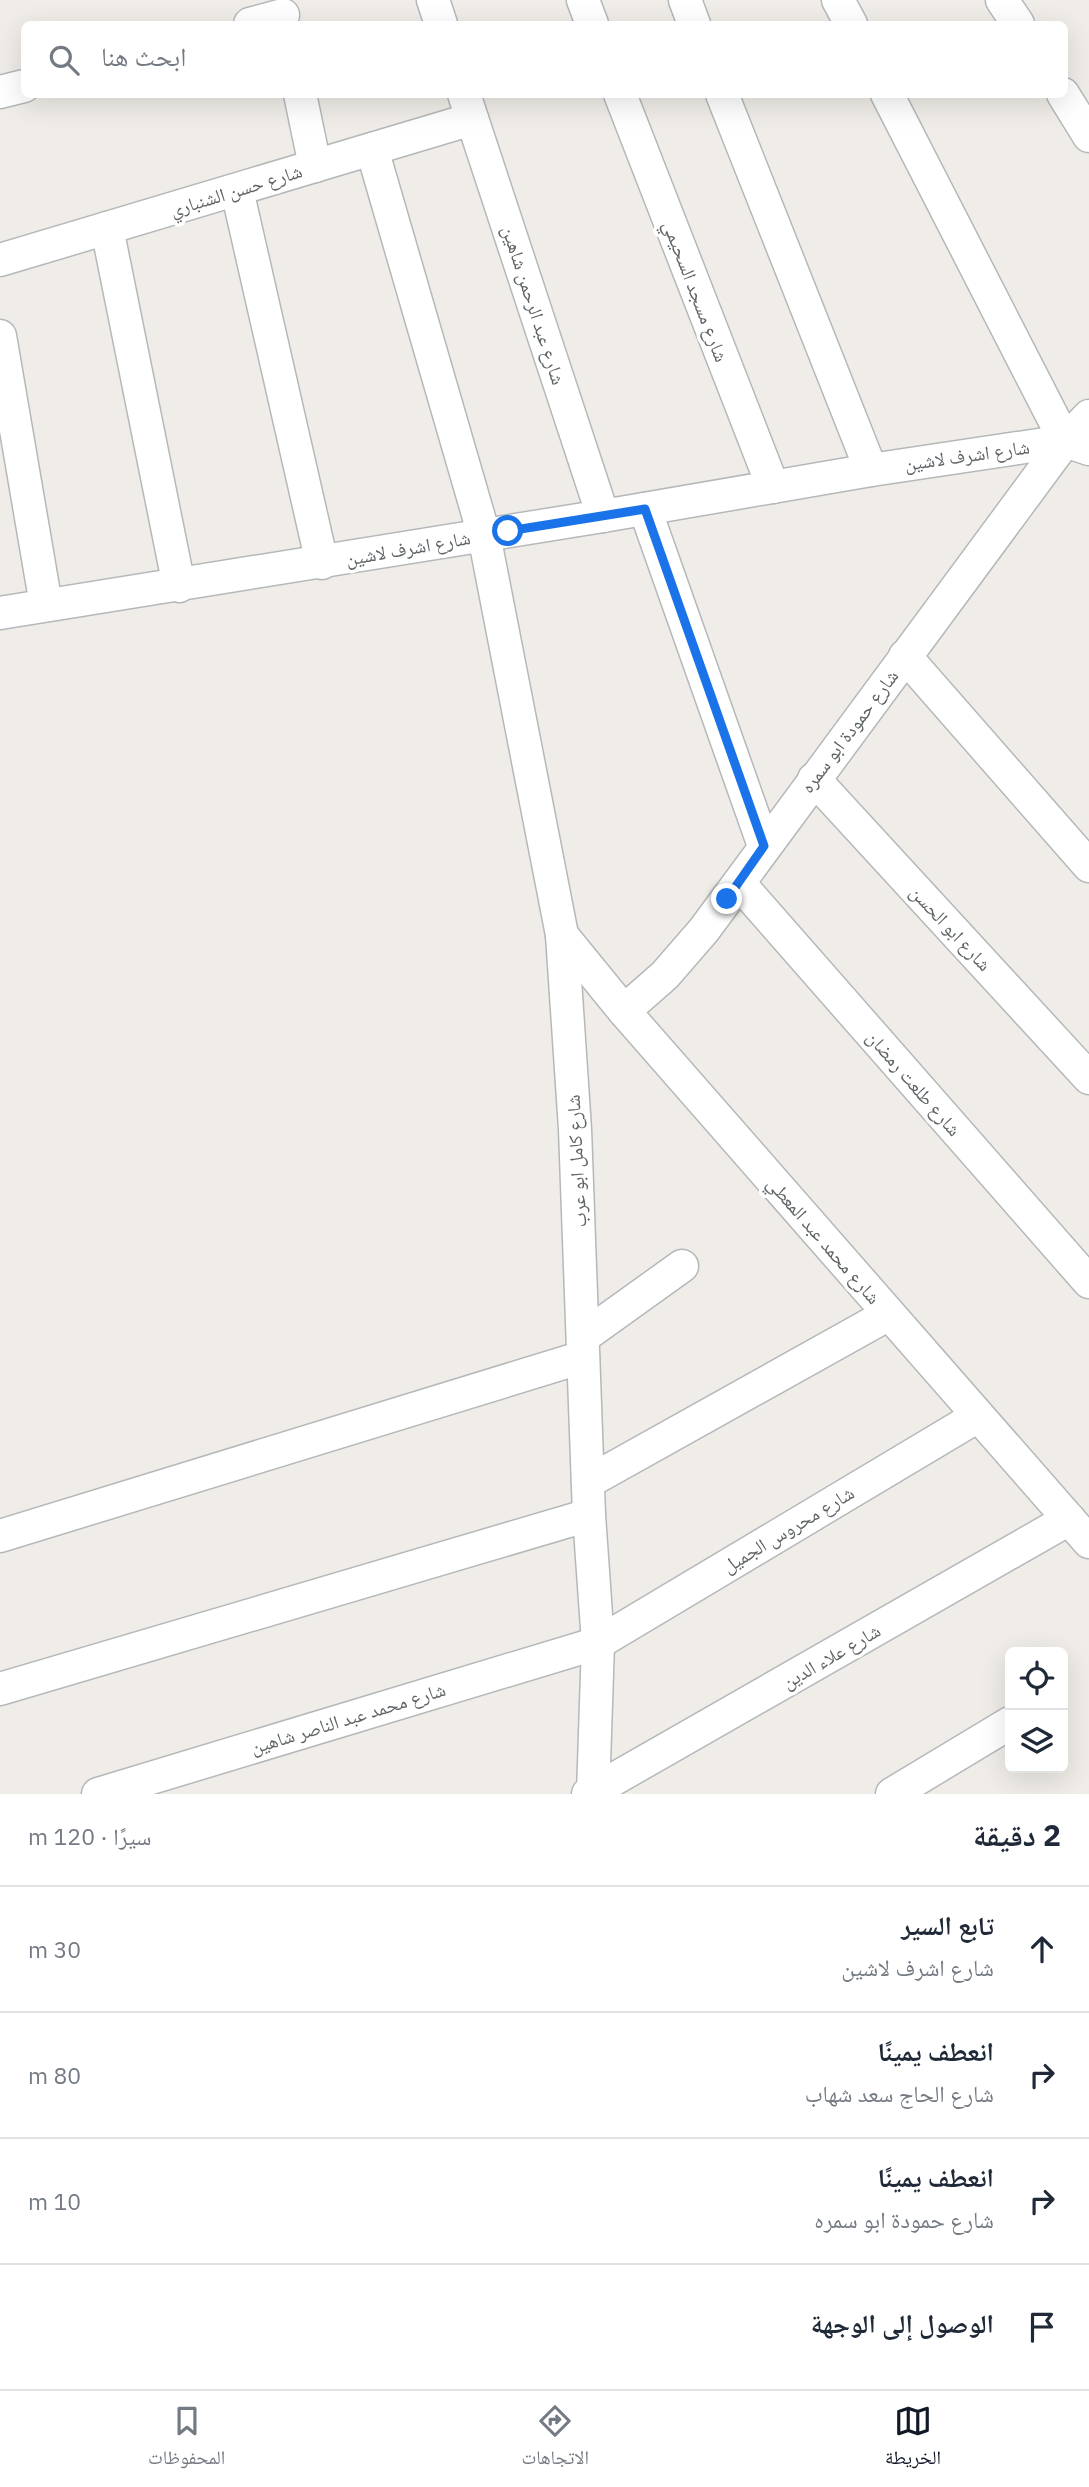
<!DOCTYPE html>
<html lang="ar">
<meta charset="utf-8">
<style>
body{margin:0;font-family:"IBM Plex Sans","Noto Naskh Arabic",sans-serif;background:#f6f6f7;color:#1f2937;direction:rtl}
.controls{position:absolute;right:21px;bottom:21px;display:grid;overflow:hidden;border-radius:10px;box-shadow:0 7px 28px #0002}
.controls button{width:63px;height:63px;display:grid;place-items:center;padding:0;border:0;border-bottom:2px solid #e0e1e3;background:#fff;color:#1f2937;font:35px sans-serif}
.stop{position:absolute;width:21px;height:21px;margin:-16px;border:5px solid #1a73e8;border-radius:50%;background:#fff}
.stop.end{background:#1a73e8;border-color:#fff;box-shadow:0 2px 7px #0008}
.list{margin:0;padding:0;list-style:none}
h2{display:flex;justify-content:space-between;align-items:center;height:91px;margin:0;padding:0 28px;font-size:30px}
h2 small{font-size:23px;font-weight:400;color:#747a83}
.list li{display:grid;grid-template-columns:46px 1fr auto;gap:21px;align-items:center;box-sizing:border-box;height:126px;padding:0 28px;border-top:2px solid #e0e1e3}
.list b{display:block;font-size:26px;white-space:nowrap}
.list p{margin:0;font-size:23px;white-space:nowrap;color:#747a83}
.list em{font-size:23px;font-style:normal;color:#747a83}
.icon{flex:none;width:38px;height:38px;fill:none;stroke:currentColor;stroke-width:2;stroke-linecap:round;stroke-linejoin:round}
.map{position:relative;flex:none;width:1089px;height:1794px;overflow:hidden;direction:ltr}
.search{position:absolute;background:#fff;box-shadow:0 7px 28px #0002;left:21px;right:21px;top:21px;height:77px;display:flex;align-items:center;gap:18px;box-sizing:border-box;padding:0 24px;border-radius:10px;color:#747a83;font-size:26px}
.sheet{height:595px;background:#fff}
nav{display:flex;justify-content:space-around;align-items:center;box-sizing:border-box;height:98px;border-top:2px solid #e0e1e3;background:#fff;font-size:19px;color:#747a83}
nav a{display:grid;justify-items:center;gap:4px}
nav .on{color:#111827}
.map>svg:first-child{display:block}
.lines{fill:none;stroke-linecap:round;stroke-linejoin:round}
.minor-casing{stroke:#b5b8bb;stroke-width:35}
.minor{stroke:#fff;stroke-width:32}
.route{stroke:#1a73e8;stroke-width:9}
.labels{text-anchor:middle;stroke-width:7;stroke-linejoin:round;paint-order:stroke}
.street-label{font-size:19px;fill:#5f6467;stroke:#fff}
</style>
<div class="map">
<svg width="1089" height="1794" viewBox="0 0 1089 1794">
<rect width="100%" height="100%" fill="#f0ede8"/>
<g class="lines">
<g class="minor-casing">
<g id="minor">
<path d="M433,0L441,24"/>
<path d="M583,0L592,24"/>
<path d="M685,0L694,24"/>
<path d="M838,0L851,24"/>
<path d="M1002,0L1018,24"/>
<path d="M250,24L283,15"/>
<path d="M0,92L24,86"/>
<path d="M300,94L315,166"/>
<path d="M464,94L603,516"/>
<path d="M620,94L773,487"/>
<path d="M722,94L871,470"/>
<path d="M887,94L1065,441"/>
<path d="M1063,94L1089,136"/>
<path d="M372,149L484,535L562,935L575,1129L589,1515L598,1643L593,1794"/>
<path d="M237,190L322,563"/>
<path d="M107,228L179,586"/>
<path d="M0,260L472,119"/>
<path d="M0,336L46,605"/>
<path d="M645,509L764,846"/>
<path d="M0,613L603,516L871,470L1065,441L1089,449"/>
<path d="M905,656L1089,866"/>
<path d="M814,779L1089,1078"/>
<path d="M739,883L1089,1282"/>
<path d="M562,935L624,1011L1089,1542"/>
<path d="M624,1011L665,975L704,930L1065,441L1089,416"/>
<path d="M583,1337L682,1266"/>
<path d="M588,1482L889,1314"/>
<path d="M0,1536L583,1357"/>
<path d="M0,1689L589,1515"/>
<path d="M98,1794L598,1643L978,1416"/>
<path d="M588,1794L1069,1519"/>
<path d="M892,1794L1010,1723"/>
</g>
</g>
<use href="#minor" class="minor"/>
</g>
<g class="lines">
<path class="route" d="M508,531L645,509L764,846L727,899"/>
</g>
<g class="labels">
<g class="street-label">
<text transform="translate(236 190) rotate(-17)" y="7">شارع حسن الشنباري</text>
<text transform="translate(696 291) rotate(69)" y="7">شارع مسجد السحيمي</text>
<text transform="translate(534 305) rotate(72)" y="7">شارع عبد الرحمن شاهين</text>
<text transform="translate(967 455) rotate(-8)" y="7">شارع اشرف لاشين</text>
<text transform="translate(408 548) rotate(-10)" y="7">شارع اشرف لاشين</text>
<text transform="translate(849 731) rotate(-53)" y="7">شارع حمودة ابو سمره</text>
<text transform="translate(951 928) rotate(47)" y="7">شارع ابو الحسن</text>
<text transform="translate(914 1083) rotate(49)" y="7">شارع طلعت رمضان</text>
<text transform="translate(576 1161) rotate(-93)" y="7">شارع كامل ابو عرب</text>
<text transform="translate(824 1240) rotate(49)" y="7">شارع محمد عبد المعطي</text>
<text transform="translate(788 1529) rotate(-31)" y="7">شارع محروس الجميل</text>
<text transform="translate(831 1656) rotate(-30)" y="7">شارع علاء الدين</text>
<text transform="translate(348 1718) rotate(-17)" y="7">شارع محمد عبد الناصر شاهين</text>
</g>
</g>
</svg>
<div class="controls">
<button><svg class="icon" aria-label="locate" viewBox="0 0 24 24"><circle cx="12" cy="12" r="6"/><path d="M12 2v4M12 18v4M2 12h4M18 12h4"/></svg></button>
<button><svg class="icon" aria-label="layers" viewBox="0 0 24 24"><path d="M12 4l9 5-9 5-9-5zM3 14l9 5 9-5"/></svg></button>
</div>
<div class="stop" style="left:508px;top:531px"></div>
<div class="stop end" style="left:727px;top:899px"></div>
<div class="search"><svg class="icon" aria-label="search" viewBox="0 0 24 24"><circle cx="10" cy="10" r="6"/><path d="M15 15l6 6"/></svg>ابحث هنا</div>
</div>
<section class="sheet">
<h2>2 دقيقة<small>سيرًا · 120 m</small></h2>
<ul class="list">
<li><svg class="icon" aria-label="ahead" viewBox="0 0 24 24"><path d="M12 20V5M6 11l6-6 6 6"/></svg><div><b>تابع السير</b><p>شارع اشرف لاشين</p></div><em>30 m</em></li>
<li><svg class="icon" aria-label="right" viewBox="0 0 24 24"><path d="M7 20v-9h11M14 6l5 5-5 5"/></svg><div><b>انعطف يمينًا</b><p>شارع الحاج سعد شهاب</p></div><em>80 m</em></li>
<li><svg class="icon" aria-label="right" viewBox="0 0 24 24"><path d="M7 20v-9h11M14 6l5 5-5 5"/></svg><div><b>انعطف يمينًا</b><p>شارع حمودة ابو سمره</p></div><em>10 m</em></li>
<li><svg class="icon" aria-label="arrive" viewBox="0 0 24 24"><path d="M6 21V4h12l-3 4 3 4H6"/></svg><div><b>الوصول إلى الوجهة</b></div></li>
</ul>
</section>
<nav>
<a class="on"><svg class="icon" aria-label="map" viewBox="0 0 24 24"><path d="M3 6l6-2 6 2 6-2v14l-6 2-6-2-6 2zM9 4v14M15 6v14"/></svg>الخريطة</a>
<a><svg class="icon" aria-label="directions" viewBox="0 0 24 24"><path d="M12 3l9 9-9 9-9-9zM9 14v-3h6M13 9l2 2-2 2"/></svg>الاتجاهات</a>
<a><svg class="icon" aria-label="saved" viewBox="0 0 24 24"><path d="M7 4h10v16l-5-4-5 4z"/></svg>المحفوظات</a>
</nav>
